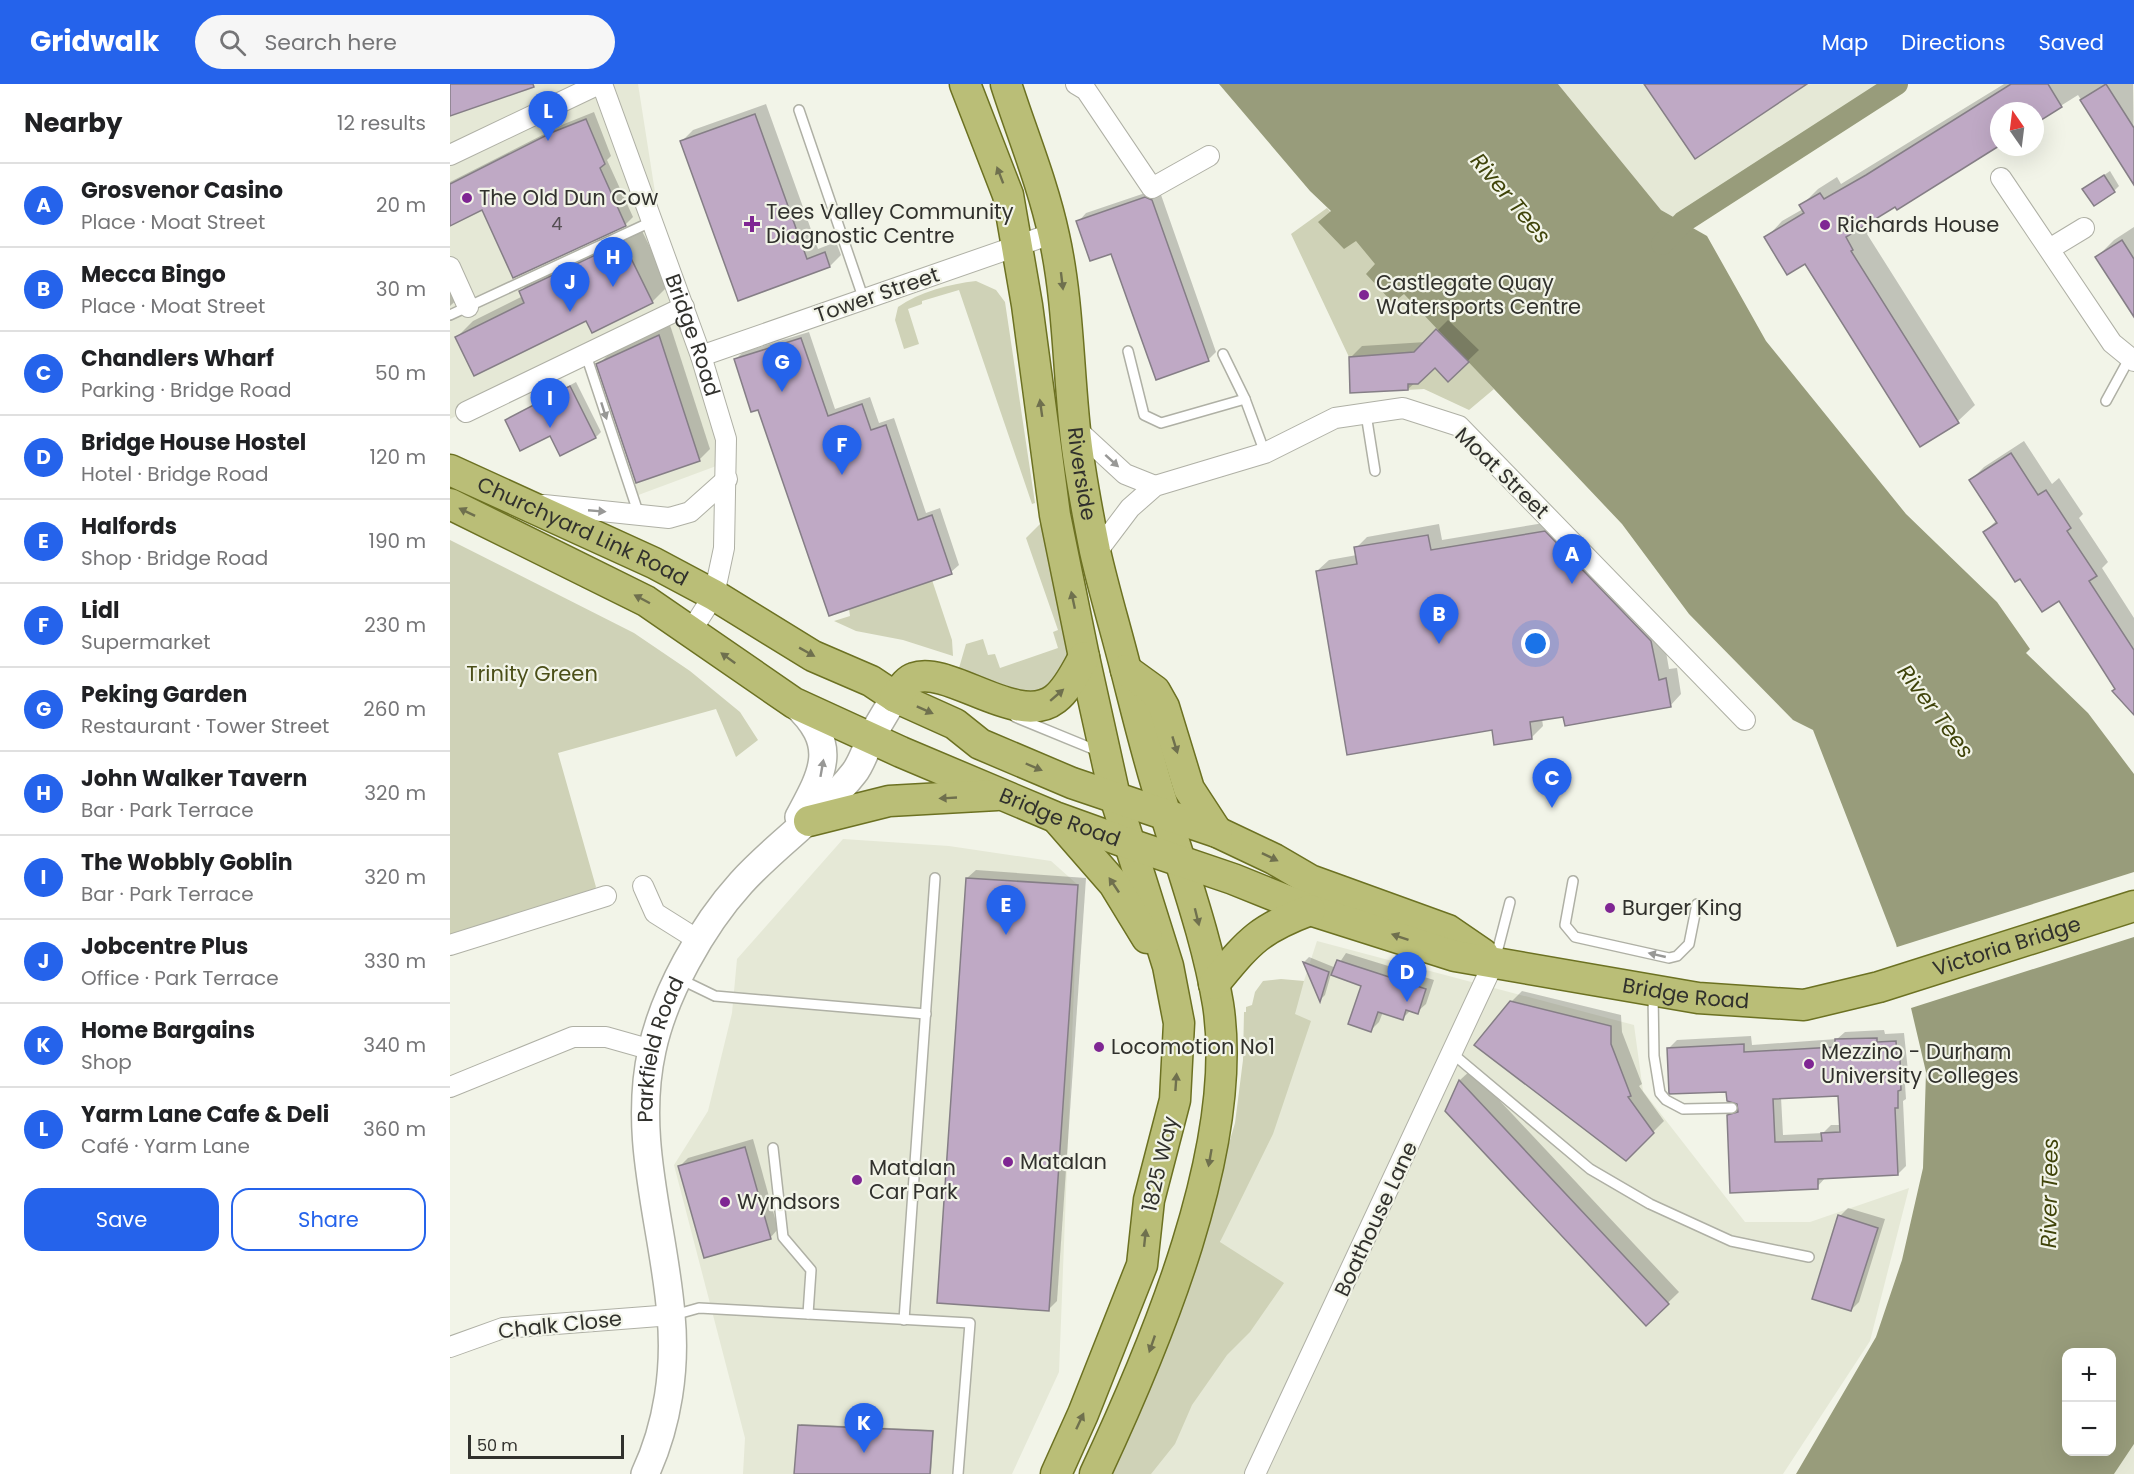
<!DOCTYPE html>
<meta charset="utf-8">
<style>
body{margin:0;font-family:Poppins,sans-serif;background:#f6f6f6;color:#202124}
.controls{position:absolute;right:18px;bottom:18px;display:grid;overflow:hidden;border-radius:12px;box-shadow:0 6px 24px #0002}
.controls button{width:54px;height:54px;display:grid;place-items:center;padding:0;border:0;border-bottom:2px solid #e0e0e0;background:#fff;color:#202124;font:30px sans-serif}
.compass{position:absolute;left:1540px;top:18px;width:54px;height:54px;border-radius:50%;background:#fff;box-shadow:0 6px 24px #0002;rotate:346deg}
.scale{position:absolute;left:18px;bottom:15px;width:156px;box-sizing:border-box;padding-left:6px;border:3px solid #31312d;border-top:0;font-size:16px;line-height:21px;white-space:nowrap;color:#31312d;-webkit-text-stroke:4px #f2f4e8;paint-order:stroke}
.you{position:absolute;left:1086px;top:560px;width:21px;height:21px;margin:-15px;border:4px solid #fff;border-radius:50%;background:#1a73e8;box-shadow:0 0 0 9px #1a73e833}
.badge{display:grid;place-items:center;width:39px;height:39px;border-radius:50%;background:#2563eb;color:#fff;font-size:20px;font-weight:700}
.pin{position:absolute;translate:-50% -50px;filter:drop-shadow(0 2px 3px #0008)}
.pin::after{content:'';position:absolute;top:32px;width:21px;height:18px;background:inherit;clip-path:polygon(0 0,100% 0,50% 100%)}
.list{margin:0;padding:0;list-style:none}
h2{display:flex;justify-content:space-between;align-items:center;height:78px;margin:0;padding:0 24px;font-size:26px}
h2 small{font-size:20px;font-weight:400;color:#757577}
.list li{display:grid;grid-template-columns:39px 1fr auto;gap:18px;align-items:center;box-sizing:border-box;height:84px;padding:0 24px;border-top:2px solid #e0e0e0}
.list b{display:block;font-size:22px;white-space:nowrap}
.list p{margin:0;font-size:20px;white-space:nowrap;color:#757577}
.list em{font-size:20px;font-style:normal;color:#757577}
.actions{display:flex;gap:12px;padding:18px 24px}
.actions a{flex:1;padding:14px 0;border:2px solid #2563eb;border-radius:18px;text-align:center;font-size:21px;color:#2563eb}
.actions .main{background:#2563eb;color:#fff}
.icon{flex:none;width:33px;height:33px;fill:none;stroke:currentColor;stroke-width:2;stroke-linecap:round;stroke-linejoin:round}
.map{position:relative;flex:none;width:1684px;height:1390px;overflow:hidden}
header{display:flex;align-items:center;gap:36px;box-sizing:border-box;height:84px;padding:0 30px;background:#2563eb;color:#fff}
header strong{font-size:28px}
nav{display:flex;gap:33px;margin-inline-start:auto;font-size:21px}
.search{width:420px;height:54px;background:#f6f6f6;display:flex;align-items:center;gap:15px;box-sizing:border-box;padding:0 21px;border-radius:33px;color:#757577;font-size:22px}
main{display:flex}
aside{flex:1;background:#fff}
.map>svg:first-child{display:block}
.built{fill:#e5e8d6}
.green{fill:#cfd2b7}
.water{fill:#989c7b;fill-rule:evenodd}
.pier{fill:#f2f4e8}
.shadow{fill:#0003;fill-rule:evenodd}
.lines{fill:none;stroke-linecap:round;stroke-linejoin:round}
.canal{stroke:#989c7b;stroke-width:22}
.building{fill:#bfa9c5;stroke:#857e86;stroke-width:1.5;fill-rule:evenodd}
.lane-casing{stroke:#afb0a5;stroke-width:12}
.street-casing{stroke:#afb0a5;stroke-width:22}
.secondary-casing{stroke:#afb0a5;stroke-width:30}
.primary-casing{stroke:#6c7122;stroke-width:33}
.lane{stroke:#fff;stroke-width:9}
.street{stroke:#fff;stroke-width:20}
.secondary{stroke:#fff;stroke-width:27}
.primary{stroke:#babe77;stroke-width:30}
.oneway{fill:#6f704e}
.oneway2{fill:#989896}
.poi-dot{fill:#7f2693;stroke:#f2f4e8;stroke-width:2}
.labels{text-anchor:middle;stroke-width:4.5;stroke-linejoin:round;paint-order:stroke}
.number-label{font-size:18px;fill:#544f53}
.poi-label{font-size:21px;fill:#31312d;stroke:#f2f4e8;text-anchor:start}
.street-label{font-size:21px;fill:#31312d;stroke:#f2f4e8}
.park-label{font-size:21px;fill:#4b4f18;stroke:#f2f4e8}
.water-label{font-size:22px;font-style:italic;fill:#3f4309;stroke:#f2f4e8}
</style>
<header>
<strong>Gridwalk</strong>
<div class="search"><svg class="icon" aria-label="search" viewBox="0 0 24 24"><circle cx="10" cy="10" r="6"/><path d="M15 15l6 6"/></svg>Search here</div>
<nav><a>Map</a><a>Directions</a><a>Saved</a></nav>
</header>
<main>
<aside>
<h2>Nearby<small>12 results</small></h2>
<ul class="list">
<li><span class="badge">A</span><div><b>Grosvenor Casino</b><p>Place · Moat Street</p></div><em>20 m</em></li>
<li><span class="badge">B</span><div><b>Mecca Bingo</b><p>Place · Moat Street</p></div><em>30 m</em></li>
<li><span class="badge">C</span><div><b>Chandlers Wharf</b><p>Parking · Bridge Road</p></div><em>50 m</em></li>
<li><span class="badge">D</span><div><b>Bridge House Hostel</b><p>Hotel · Bridge Road</p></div><em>120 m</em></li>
<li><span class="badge">E</span><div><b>Halfords</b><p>Shop · Bridge Road</p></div><em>190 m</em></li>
<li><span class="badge">F</span><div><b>Lidl</b><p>Supermarket</p></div><em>230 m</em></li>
<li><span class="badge">G</span><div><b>Peking Garden</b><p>Restaurant · Tower Street</p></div><em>260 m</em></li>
<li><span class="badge">H</span><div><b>John Walker Tavern</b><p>Bar · Park Terrace</p></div><em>320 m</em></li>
<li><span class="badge">I</span><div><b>The Wobbly Goblin</b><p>Bar · Park Terrace</p></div><em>320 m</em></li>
<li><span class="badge">J</span><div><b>Jobcentre Plus</b><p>Office · Park Terrace</p></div><em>330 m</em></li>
<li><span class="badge">K</span><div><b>Home Bargains</b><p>Shop</p></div><em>340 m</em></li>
<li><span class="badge">L</span><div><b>Yarm Lane Cafe &amp; Deli</b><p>Café · Yarm Lane</p></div><em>360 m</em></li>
</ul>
<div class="actions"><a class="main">Save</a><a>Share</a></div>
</aside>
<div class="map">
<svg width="1684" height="1390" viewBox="0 0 1684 1390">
<rect width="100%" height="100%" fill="#f2f4e8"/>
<g class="built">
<path d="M0,0H188L210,140L277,378L183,413L136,271L0,335Z"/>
<path d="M1108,0H1440L1233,138L1211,126Z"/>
<path d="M393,755L499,762L601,777L628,801L609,1288L562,1390H293L295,1354L224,1081L258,1027L282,929L287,875Z"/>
<path d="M867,857L1184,941L1193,1007L1295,1138H1360L1459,1104L1420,1257L1333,1390H699L798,1068Z"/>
<path d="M1684,1360V1390H1664Z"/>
</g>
<g class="green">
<path d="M877,124L1044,305L1019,326L974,305L900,309L899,273L841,150Z"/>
<path d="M526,197L546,206L555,218L585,419L582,420L509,206L472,217V220L458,225L469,260L454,265L445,236L448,223C469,208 500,200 526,197Z"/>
<path d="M593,437C599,466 621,549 617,573C606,630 541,600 509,584L516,560L533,555L538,571L545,570L550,584L608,564L603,548L608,546L576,454Z"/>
<path d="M0,456L184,549L240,587L290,628L308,656L286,673L266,625L108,669L146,803L142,808L0,850Z"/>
<path d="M482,496L502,556L503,572L453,556L406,547L384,537L400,532L399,525Z"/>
<path d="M831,895L854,897L845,930L861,937L823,1050L770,1158L834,1199L800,1248L777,1271L742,1321L725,1360L701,1390H658L767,1100L785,1039L793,976L794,928H796V923L802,921L805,908L813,897Z"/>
</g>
<path class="water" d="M769,0H1108L1211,126L1257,152L1316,257L1456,430L1547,518L1580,565L1576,569L1638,629L1684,690V1360L1664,1390H1346L1426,1253L1452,1176L1473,1084L1476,988L1446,860L1363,646L1343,636L1239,530L1172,440L954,210L943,219L916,190L925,180L906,157L894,165L868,138L881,127L860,107ZM1616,1268H1662V1368H1616Z"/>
<path class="pier" d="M1684,788V853L1458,925L1444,864Z"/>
<g class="shadow">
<path d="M1554,0H1683L1684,78L1675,84L1628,11L1585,38V27H1549V61L1414,140L1419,148L1417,150L1525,321L1508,337L1471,361L1355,178L1316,154L1332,137L1353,125L1351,122L1368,105L1387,93L1391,100Z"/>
<path d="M316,20L368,165L386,158L391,171L380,182L288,215L232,57L243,46Z"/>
<path d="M144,28L161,72L157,76L183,133L175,141L32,124L0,140V98L114,40Z"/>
<path d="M1660,87L1669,102L1664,107L1634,105Z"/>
<path d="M704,106L710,108L766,268L758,276L662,168L628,138L636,129Z"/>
<path d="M190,143L219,201L202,218L136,235L7,253L23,237L73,212L71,207L87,190Z"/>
<path d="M1684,143V230L1647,173L1664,156Z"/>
<path d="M0,185L12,211L0,222Z"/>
<path d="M998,236L1029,266L998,296L985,281L958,305L900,274L912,262L976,258Z"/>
<path d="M220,241L260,365L249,376L148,281L159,270Z"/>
<path d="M359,248L385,325L420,313L429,339L444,334L476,429L490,424L509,481L501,488L309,324L285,276L293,268Z"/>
<path d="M126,298L151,348L146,353L111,370L101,350L56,336Z"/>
<path d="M1574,357L1602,400L1609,394L1633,430L1629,434L1658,478L1652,484L1684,534V629L1609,515L1571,493L1534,448L1547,436L1521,396L1534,383Z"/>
<path d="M1106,437L1212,545L1219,585L1227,584L1231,610L1220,622L1092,635L1093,642L1082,653L1043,645L867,487L879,476L907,471L906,464L917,453L989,440L992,456Z"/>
<path d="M526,786L636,794L607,1217L599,1225L517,794Z"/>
<path d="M896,869L984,896L976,920L967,928L961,926L953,934L933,928L929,938L921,946L913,901L881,890L875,911L871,915L854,878L859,873L886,884Z"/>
<path d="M1072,907L1171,931L1172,948L1192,1000L1189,1002L1214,1037L1176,1075L1061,918Z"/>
<path d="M1434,946L1435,950L1454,949L1459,997L1455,1000L1456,1015L1453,1017L1456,1082L1448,1090L1376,1093L1367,1103L1279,1031L1289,1023L1278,1006L1219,964L1227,956L1301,952L1302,961L1387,955L1395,948ZM1390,1010L1391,1041H1381L1373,1049L1333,1051L1331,1013Z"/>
<path d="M1021,986L1229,1208L1196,1240L997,1027L1010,996Z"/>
<path d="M303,1055L328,1145L320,1154L230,1082L238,1074Z"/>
<path d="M1398,1124L1435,1135L1409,1218L1401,1226L1390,1132Z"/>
<path d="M351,1340L484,1346L481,1390H346Z"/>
</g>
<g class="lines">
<path class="canal" d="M1212,160L1233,138L1447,0"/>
</g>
<g class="building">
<path d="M0,0H83L84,3L0,32Z"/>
<path d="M1194,0H1357L1245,75Z"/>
<path d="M1561,0H1598L1612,23L1585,40V27H1549V62L1447,126L1445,123L1396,153L1403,166L1401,167L1509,339L1470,363L1355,180L1337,191L1314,153L1354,129L1349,121L1370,109L1374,115L1416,91Z"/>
<path d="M1656,0L1684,44V101L1630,16Z"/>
<path d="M305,30L357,175L375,168L380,183L288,217L230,57Z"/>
<path d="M136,35L155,80L150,84L176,142L63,194L32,126L0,142V100L103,48Z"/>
<path d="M1654,91L1665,108L1644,122L1632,105Z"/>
<path d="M695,113L702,116L759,277L706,296L661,170L640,177L626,137Z"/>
<path d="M1672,156L1684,175V233L1645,173Z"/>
<path d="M173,158L203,219L142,249L136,237L24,292L5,253L74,219L69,207Z"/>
<path d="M986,245L1019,278L998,298L985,284L968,300H958V306L900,309L899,273L964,268Z"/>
<path d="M209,251L250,377L186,399L146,280Z"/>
<path d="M351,254L378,332L412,320L421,346L436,341L468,436L482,431L502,490L379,532L308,326L301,328L284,275Z"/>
<path d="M120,302L146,354L110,372L100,352L70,367L55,336Z"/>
<path d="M1561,369L1588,411L1596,406L1621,444L1617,447L1647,492L1639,497L1684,566V631L1662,607L1665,605L1609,517L1592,528L1570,495L1565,498L1533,448L1547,439L1519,396Z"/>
<path d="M1095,447L1201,557L1209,596L1216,594L1221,623L1115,642L1113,633L1080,638L1082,655L1044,661L1042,646L897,671L866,487L907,480L904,463L978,451L981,466Z"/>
<path d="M516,794L628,801L599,1227L487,1219Z"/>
<path d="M887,876L976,905L968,930L956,926L953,936L928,928L921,948L898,940L911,902L881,891Z"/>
<path d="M853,878L879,888L870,918Z"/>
<path d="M1060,917L1161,942V960L1181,1012L1178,1013L1204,1049L1176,1077L1024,961Z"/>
<path d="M1427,954V958L1446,957L1447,975H1450L1451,1006L1448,1007V1024H1445L1448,1091L1368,1095V1105L1280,1109L1277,1031L1288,1028L1287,1020L1277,1017L1276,1008L1219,1010L1217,964L1294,960V968L1385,963V955ZM1388,1012L1390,1048L1371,1049L1372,1057L1325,1058L1323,1015Z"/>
<path d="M1009,996L1219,1220L1196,1242L995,1027Z"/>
<path d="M295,1063L321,1155L254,1174L228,1082Z"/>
<path d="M1388,1131L1428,1144L1401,1227L1362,1215Z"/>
<path d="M348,1341L483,1347L480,1390H344Z"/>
</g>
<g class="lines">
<g class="lane-casing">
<g id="lane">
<path d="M349,26L414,216"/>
<path d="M0,231L203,137"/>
<path d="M678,267L694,331L711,339L795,315"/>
<path d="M773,270L795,315L815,369"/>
<path d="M136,271L189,431"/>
<path d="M1656,317L1679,275"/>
<path d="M916,330L925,387"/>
<path d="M565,633L643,665L647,670"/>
<path d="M1123,797L1115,841L1125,853L1219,874L1227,872L1239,860L1247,820"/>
<path d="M1045,876L1060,818"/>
<path d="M232,896L265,912L476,930"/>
<path d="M1203,910L1204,972L1210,1009L1216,1016L1233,1025L1282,1024"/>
<path d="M1003,970L1140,1085L1200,1120L1281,1157L1359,1173"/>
<path d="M323,1064L333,1153L361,1186L358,1230"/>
<path d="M224,1231L249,1224L520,1239L508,1390"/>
<path d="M454,1236L485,794"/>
</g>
</g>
<g class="street-casing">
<g id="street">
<path id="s1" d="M152,0L251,272L276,355L274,464L264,511L241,547"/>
<path d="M626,0L636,6L702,104L759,72"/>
<path d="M0,71L149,0"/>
<path d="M1551,94L1662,259L1684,277"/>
<path d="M1601,164L1634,144"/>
<path d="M0,183L18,223"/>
<path d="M251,272L604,149"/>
<path d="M16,328L234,223"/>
<path d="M624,343L675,390L705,402"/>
<path d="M94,421L219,434L240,428L277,395"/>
<path d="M646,469L680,424L705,402L815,369L885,334L953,324L1009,342L1295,636"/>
<path d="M193,802L205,829L248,856"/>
<path d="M0,861L156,812"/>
<path d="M0,1003L123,953H156L202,966"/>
<path d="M0,1263L53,1244L222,1231"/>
<path d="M805,1390L1044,878"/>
</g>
</g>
<g class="secondary-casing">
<g id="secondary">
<path d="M344,619C389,660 374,687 349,733"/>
<path id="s2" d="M195,1390C218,1341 226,1284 221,1231C214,1142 182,1056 202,966C214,910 252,842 291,799C326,760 371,731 404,689C412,679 416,664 422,652C429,639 437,626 445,613"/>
</g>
</g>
<g class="primary-casing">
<g id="primary">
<path d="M515,0L558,111L577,221L605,431L634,573L665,713L718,882L729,939L725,1016L699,1116L692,1181L633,1330L606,1390"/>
<path id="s3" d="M556,0C572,50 593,100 604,152C618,215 618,281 625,346C629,386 637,427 645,467C654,507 666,546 676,586C688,633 699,679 714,725C733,789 757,854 768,920C790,1062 705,1262 645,1390"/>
<path id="s4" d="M0,386L204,479L264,511L363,572L421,597L445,613L505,640L530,660L622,699L767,748L824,775L860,796L998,846L1033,870"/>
<path id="s5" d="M0,420L196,517L344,619L451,668L605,733L680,760L783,795L860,826L1005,872L1248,914L1354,921L1429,903L1684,822"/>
<path d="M676,586L705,607L714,623L739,705L767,748"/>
<path d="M445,613C450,607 457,596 464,594C499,581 568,644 605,615C618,605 626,587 634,573"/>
<path d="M359,737L439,717L547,711"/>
<path d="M609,737L664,800L697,854"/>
<path d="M764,900C799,858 807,846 860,826"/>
</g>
</g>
<use href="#lane" class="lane"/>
<use href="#street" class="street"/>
<use href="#secondary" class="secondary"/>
<use href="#primary" class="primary"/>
</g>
<defs><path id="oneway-solid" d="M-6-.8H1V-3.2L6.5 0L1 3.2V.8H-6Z" transform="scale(1.5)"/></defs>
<g class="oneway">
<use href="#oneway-solid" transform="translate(550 91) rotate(-111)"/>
<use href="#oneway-solid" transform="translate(612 197) rotate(83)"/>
<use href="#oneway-solid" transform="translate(591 324) rotate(-98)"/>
<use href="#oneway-solid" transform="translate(17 428) rotate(-154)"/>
<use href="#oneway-solid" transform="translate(192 515) rotate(-152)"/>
<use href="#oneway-solid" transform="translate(623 516) rotate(-102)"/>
<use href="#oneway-solid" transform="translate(357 568) rotate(29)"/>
<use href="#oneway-solid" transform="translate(278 574) rotate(-144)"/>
<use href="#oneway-solid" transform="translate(607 611) rotate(-41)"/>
<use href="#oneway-solid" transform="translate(475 626) rotate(24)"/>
<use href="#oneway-solid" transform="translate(725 661) rotate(73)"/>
<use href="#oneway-solid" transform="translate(584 683) rotate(23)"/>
<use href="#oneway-solid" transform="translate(498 714) rotate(177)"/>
<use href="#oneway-solid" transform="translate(820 773) rotate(26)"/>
<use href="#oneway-solid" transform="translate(664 801) rotate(-124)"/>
<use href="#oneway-solid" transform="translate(747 833) rotate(76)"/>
<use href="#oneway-solid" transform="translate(950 853) rotate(-161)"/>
<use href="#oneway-solid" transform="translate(726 998) rotate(-86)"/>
<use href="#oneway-solid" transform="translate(760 1074) rotate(100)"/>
<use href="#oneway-solid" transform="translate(695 1154) rotate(-84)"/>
<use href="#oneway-solid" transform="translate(702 1260) rotate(109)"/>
<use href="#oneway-solid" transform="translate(630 1337) rotate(-65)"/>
</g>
<g class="oneway2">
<use href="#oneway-solid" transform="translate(154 327) rotate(72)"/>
<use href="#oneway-solid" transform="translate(662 377) rotate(42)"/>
<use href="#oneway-solid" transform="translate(147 427) rotate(5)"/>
<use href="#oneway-solid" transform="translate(372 684) rotate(-80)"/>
<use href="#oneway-solid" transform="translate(1207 871) rotate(-167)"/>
</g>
<g class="poi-dot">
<circle cx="17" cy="114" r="6"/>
<path d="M299 131h6v6h6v6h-6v6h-6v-6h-6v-6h6z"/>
<circle cx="1375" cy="141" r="6"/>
<circle cx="914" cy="211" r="6"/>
<circle cx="1160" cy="824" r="6"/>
<circle cx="649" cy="963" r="6"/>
<circle cx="1359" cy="980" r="6"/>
<circle cx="558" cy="1078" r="6"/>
<circle cx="407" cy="1096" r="6"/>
<circle cx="275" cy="1118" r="6"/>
</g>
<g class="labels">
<g class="number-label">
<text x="107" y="146">4</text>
</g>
<g class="poi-label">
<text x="29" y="121">The Old Dun Cow</text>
<text x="316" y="135">Tees Valley Community<tspan x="316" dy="24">Diagnostic Centre</tspan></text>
<text x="1387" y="148">Richards House</text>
<text x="926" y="206">Castlegate Quay<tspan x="926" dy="24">Watersports Centre</tspan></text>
<text x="1172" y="831">Burger King</text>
<text x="661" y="970">Locomotion No1</text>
<text x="1371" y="975">Mezzino - Durham<tspan x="1371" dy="24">University Colleges</tspan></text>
<text x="570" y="1085">Matalan</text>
<text x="419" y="1091">Matalan<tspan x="419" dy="24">Car Park</tspan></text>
<text x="287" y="1125">Wyndsors</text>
</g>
<g class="street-label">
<text transform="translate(427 211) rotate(-19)" y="7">Tower Street</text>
<text dy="7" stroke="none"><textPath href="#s1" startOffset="267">Bridge Road</textPath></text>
<text transform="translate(1052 389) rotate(44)" y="7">Moat Street</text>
<text dy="7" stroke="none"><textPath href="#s3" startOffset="399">Riverside</textPath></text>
<text dy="7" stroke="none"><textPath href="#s4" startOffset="146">Churchyard Link Road</textPath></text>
<text dy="7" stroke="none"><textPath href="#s5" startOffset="688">Bridge Road</textPath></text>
<text dy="7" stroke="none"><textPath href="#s5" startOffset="1671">Victoria Bridge</textPath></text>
<text dy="7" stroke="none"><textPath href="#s5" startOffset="1341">Bridge Road</textPath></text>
<text dy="7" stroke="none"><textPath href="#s2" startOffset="432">Parkfield Road</textPath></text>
<text transform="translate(710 1080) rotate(-77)" y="7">1825 Way</text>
<text transform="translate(926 1135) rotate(-65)" y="7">Boathouse Lane</text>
<text transform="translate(110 1241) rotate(-6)" y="7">Chalk Close</text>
</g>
<g class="park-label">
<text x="82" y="597">Trinity Green</text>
</g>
<g class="water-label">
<text transform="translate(1061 114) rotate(50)" y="8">River Tees</text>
<text transform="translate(1486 627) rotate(53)" y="8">River Tees</text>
<text transform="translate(1599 1109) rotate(-89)" y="8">River Tees</text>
</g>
</g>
</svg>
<div class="controls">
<button>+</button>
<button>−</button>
</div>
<svg class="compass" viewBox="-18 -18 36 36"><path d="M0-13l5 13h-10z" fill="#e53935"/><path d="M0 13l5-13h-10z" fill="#757577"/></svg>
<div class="scale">50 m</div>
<div class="you"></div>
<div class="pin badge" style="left:1122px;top:500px">A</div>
<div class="pin badge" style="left:989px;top:560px">B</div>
<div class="pin badge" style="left:1102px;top:724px">C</div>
<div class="pin badge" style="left:957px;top:918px">D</div>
<div class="pin badge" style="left:556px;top:851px">E</div>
<div class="pin badge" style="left:392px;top:391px">F</div>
<div class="pin badge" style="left:332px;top:308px">G</div>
<div class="pin badge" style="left:163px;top:203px">H</div>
<div class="pin badge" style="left:100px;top:344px">I</div>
<div class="pin badge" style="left:120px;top:228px">J</div>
<div class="pin badge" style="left:414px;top:1369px">K</div>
<div class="pin badge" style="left:98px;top:57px">L</div>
</div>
</main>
